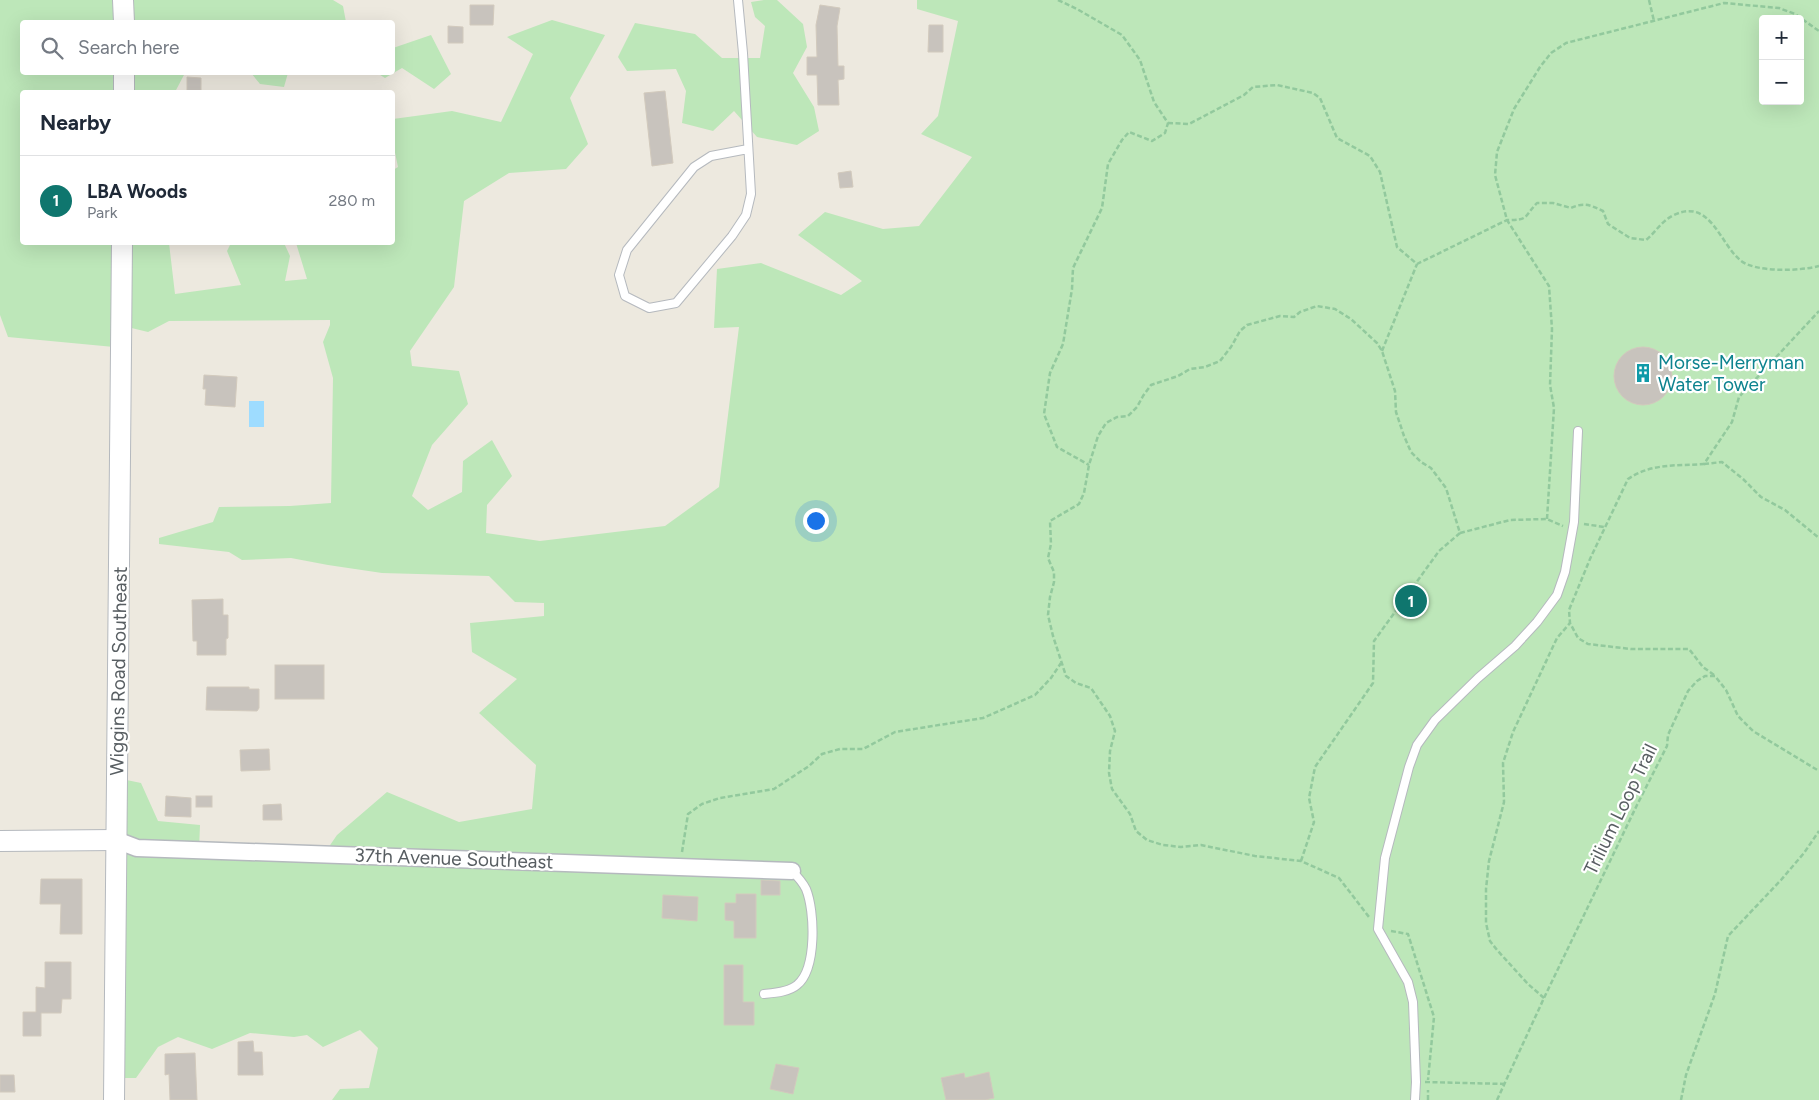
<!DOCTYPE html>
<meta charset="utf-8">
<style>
body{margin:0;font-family:Figtree,sans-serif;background:#f6f6f7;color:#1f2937}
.controls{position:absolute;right:15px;top:15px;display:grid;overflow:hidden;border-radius:5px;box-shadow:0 5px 20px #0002}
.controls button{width:45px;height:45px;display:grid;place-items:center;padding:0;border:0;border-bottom:1px solid #e0e1e3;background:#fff;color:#1f2937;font:25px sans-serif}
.you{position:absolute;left:815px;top:520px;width:18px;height:18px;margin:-12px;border:4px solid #fff;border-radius:50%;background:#1a73e8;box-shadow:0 0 0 8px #1a73e833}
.badge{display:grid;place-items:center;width:32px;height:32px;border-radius:50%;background:#0f766e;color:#fff;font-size:16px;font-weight:700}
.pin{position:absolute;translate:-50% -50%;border:2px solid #fff;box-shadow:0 1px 5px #0006}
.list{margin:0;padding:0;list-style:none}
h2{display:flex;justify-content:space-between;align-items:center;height:65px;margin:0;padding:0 20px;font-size:21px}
h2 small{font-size:16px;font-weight:400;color:#747a83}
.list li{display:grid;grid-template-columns:32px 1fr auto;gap:15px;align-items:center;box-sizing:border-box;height:90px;padding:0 20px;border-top:1px solid #e0e1e3}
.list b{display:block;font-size:19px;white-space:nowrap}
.list p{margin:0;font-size:16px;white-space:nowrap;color:#747a83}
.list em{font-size:16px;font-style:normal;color:#747a83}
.icon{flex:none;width:28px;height:28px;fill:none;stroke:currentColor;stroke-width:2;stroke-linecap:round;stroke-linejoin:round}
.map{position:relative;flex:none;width:1819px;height:1100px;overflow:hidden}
.search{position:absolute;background:#fff;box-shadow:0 5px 20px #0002;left:20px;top:20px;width:375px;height:55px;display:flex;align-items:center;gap:12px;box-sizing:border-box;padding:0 18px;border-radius:5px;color:#747a83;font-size:19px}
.panel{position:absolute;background:#fff;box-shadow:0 5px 20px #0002;left:20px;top:90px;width:375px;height:155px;border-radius:5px}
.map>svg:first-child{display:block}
.green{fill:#bde7b9;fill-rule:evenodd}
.water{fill:#9edcff}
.building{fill:#c8c3bd;stroke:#d2cabd}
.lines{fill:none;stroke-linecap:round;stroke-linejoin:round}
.service-casing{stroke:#b5b9be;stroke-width:10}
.minor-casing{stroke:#b5b9be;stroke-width:19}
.tertiary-casing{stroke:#b5b9be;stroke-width:22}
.path{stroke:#92c99d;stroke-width:2.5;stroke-dasharray:5 2.5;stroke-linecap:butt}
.service{stroke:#fff;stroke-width:8}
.minor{stroke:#fff;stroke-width:16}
.tertiary{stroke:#fff;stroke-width:20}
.labels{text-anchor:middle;stroke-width:4.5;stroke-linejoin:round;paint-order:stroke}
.culture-label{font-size:19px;fill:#0d838f;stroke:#fff;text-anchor:start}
.street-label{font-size:19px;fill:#585e62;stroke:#fff}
</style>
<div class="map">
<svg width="1819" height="1100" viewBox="0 0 1819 1100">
<rect width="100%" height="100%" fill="#ede9df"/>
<g class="green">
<path d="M0,0H333L343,6L346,22H22V72L185,73L175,92H22V242L169,243L175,294L241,285L227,251L231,243H284L290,256L285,281L307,279L296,243L392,242L393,170L398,167L393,143V119L452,111L501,122L533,54L507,37L552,20L605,35L570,98L588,144L566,169L509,173L464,201L454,287L410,351L412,366L459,371L468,404L432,445L412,496L428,510L462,492L463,461L492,440L512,476L487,505L486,533L540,541L665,526L719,487L739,327L714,328L717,269L761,263L841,295L862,281L798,235L825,212L883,229L919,226L972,157L921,134L938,116L958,21L917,9V0H1819V1100H332L340,1089L369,1088L378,1048L360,1030L323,1047L307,1035L294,1037L250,1033L212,1049L178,1037L158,1047L136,1078H114L117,778L141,783L158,821L200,825L199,850L324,854L337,835L387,792L459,822L532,809L536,765L479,713L517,679L472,652L470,623L544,616V603L515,602L489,576L382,573L328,565L291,558L242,560L229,552L159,544V538L213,522L219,507L290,506L331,503L333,378L323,342L330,325V320L169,321L148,332L115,324L114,347L8,337L0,315ZM1763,19H1800V101H1763Z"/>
<path d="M764,0H777L803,24L807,47L793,73L814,107L819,131L797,145L757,137L734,111L713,131L682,123L686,91L676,69L627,71L618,57L635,23L695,34L722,58H760L765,26L755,17L751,2Z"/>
<path d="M431,35L451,74L434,89L402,68L385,78L377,73L392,72L393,48Z"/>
<path d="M248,73L288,72V73L284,87L260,84L251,73Z"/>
</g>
<rect class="water" x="249" y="401" width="15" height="26"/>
<g class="building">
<path d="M470,5H494L493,25H470Z"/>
<path d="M820,5L840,8L837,26L838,66H844V79L838,80L839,105H818L817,75H807V57H817L816,25Z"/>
<path d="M929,25H943V52H928Z"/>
<path d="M448,26L463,27V43H448Z"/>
<path d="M187,77L201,78V92H187Z"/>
<path d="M665,91L673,163L652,166L644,93Z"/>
<path d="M851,171L853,187L840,188L838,173Z"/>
<circle cx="1643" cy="376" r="29"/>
<path d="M204,375L237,377L235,407L205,405L206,389H203Z"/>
<path d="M223,599V615H228V638L226,639V655H197V641H193L192,600Z"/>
<rect x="275" y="665" width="49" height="34"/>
<path d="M207,687H249V689H259V708L257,711L206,710Z"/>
<path d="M269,749L270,770L241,771L240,750Z"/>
<path d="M166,796L191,798V817L165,816Z"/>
<rect x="196" y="796" width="16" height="11"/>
<path d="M281,804L282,820H263V805Z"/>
<path d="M41,879H82V934H60L61,904H40Z"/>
<path d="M761,880L780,881V895H761Z"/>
<path d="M736,894H756V938H734V921L725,920V903H736Z"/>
<path d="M663,895L698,897L697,921L662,918Z"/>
<path d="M45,962H71V999H62L61,1013H41V1036H23V1012H36V987L45,988Z"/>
<path d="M724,965H743V1002H754V1025H724Z"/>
<path d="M253,1041L254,1052H262L263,1075H238V1042Z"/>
<path d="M195,1053L197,1100H170L169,1074L165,1075V1054Z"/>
<path d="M776,1064L799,1068L793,1094L770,1089Z"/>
<path d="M989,1072L994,1098L985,1100H946L941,1078L964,1073L965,1078Z"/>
<path d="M0,1075H14L15,1092H0Z"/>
</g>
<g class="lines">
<g class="service-casing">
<g id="service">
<path d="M738,0L743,53L751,194L746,215L732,236L676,303L649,308L625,296L619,275L627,250L694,167L711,156L748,149"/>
<path d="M764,994C774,993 789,992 797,985C817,969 815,911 806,889C803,883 797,876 792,871"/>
<path d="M1415,1100L1416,1082L1413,1002L1408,982L1378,929L1385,858L1409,767L1417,745L1435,720L1478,678L1515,646L1537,622L1557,595L1565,572L1574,522L1578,431"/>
</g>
</g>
<g class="minor-casing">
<path id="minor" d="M116,840L137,848L792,871"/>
</g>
<g class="tertiary-casing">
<g id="tertiary">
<path d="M123,0L124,22"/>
<path d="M124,92V72"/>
<path d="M0,841L116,840"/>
<path d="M114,1100L122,242"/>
</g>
</g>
<g class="path">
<path d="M1058,0L1077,9L1122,35L1140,60L1154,102L1168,123L1165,133L1152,141L1129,132L1122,140L1108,164L1102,208L1073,268L1072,289L1063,344L1050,373L1044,414L1057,447L1089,465"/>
<path d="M1649,0L1654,21"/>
<path d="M1168,123L1189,124L1244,95L1253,87L1277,85L1313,93L1320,98L1337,138L1370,156L1380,172L1397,247L1417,264L1507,220C1529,220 1523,218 1537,203H1553L1571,208C1584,202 1590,205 1603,211L1608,224L1630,238L1646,240C1656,232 1661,221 1674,215C1710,198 1719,242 1740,260C1755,273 1801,271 1819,266"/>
<path d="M1382,351L1417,264"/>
<path d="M1704,464L1722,462L1743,479L1761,497L1785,510L1819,538"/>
<path d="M1547,519L1554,408L1550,385L1552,329L1549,286L1507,220L1495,175L1497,152L1514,109L1540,67L1551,53L1566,43L1724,3L1779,8L1795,14L1819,31"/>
<path d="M1584,524L1604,527"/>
<path d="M1460,533L1510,520L1547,519L1563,526"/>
<path d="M1714,675L1703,667L1689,649H1631L1588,644L1578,638L1570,623L1569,610L1590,559L1628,479C1651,463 1677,466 1704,464L1732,422L1739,397L1819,311"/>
<path d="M682,852L688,814L702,804L720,798L774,789L809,766L822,754L840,749H863L895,732L983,718L1035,695L1051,678L1061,663"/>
<path d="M1301,861L1314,822L1309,798L1315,767L1373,683L1374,641L1439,551L1460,533L1446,488L1431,468L1421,462L1411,452L1404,436L1396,412L1395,391L1382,351L1377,343L1351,319L1335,309L1317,306L1300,312L1294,317L1280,316L1247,325L1240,331L1231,347L1220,361L1205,367L1190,369L1178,376L1151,385L1143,396L1137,407L1128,416L1117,417L1106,423L1098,436L1089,465L1084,493L1079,504L1050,521L1051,544L1048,558L1054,572V582L1050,597L1048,615L1053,636L1066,676L1076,683L1091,688L1110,716L1115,731L1110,751L1109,773L1112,789L1130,814L1136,831L1147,840L1163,845L1181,847L1201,845L1255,856L1301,861L1339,878L1369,917"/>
<path d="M1391,931L1408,934L1434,1017L1428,1080"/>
<path d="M1544,998L1528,984L1497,950L1490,941L1486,923V889L1489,861L1504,802L1503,763L1513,732L1557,638L1570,623"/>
<path d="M1425,1082L1505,1084"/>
<path d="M1428,1100V1090"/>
<path d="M1497,1100L1544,998L1637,805L1667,746L1668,735L1688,691L1697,681L1705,676H1715L1726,690L1738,716L1753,731L1819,771"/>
<path d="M1681,1100L1686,1075L1715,994L1728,936L1781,880L1804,853L1819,831"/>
</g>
<use href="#service" class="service"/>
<use href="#minor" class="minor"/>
<use href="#tertiary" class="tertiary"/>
</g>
<defs>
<g id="building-bare" transform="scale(1.5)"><path d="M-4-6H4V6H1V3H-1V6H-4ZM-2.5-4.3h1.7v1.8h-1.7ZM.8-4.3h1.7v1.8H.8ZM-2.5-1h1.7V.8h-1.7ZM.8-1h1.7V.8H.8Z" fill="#0f9aa8" stroke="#fff" stroke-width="2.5" paint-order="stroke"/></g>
</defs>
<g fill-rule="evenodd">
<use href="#building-bare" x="1643" y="373"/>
</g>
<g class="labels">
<g class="culture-label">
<text x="1658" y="369">Morse-Merryman<tspan x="1658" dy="22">Water Tower</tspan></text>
</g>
<g class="street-label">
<text transform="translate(118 671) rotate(-89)" y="7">Wiggins Road Southeast</text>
<text transform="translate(1620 809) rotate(-64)" y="7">Trilium Loop Trail</text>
<text transform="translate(454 858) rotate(2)" y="7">37th Avenue Southeast</text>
</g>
</g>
</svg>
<div class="controls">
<button>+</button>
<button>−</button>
</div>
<div class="you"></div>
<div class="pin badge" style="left:1411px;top:601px">1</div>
<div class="search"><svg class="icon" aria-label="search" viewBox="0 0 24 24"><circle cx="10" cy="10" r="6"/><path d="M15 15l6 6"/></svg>Search here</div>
<section class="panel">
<h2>Nearby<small></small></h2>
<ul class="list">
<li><span class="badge">1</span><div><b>LBA Woods</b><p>Park</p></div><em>280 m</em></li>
</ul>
</section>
</div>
